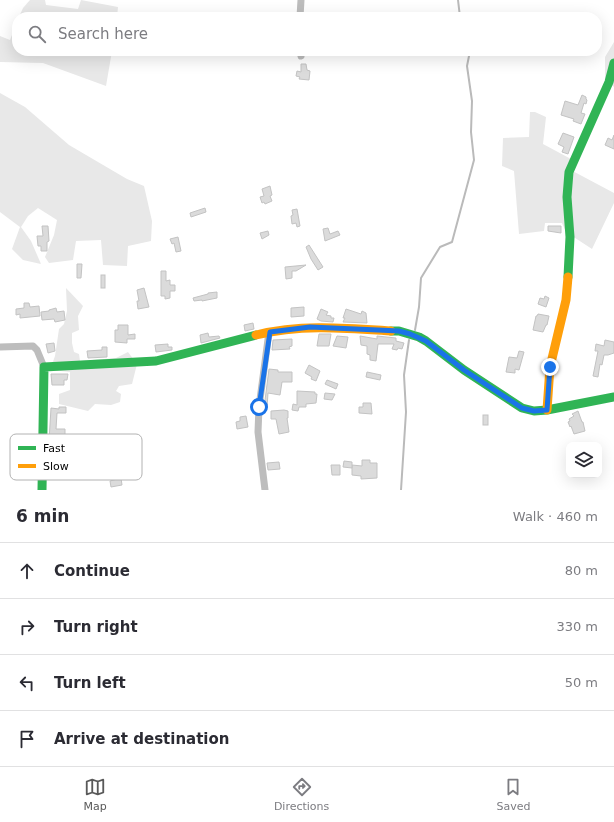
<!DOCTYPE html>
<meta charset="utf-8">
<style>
body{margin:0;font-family:"DejaVu Sans",sans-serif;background:#f7f7f7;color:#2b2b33}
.controls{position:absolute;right:12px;bottom:12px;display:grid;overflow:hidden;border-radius:8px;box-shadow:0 4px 16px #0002}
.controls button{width:36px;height:36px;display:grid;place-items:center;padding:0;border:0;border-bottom:1px solid #e1e1e2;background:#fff;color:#2b2b33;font:20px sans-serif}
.stop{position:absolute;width:12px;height:12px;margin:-9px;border:3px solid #1a73e8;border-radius:50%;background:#fff}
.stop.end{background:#1a73e8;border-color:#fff;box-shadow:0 1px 4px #0008}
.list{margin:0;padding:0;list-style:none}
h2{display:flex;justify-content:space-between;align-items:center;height:52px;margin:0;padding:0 16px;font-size:17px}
h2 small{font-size:13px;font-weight:400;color:#7c7c81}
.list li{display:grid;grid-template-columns:26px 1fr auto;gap:12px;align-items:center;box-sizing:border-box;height:56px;padding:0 16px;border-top:1px solid #e1e1e2}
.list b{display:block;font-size:15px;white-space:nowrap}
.list em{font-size:13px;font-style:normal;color:#7c7c81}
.icon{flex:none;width:22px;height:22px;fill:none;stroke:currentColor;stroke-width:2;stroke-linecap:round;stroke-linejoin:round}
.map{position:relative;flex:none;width:614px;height:490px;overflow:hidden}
.search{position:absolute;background:#fff;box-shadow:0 4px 16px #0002;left:12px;right:12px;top:12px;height:44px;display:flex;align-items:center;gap:10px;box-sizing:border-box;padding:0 14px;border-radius:16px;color:#7c7c81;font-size:15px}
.sheet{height:276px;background:#fff}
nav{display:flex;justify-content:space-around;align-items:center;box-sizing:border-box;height:56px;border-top:1px solid #e1e1e2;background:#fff;font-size:11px;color:#7c7c81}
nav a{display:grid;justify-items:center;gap:2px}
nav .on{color:#595959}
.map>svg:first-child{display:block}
.green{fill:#e8e8e8}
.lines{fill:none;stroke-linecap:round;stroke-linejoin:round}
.stream{stroke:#bababa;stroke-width:2}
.building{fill:#dbdbdb;stroke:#c3c3c3}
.street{stroke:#bdbdbd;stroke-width:7}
.fast{stroke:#30b455;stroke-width:9}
.slow{stroke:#ff9f0a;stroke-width:9}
.route{stroke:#1a73e8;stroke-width:5}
.key{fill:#fff;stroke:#b2b2b2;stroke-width:1}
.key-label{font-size:11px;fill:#000}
</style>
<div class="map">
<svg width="614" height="490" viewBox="0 0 614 490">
<rect width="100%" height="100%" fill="#fff"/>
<g class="green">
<path d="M30,0H45L46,5L78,9L81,0L118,7L117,17H19L23,8Z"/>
<path d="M17,22V51H112L106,86L43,63L0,62V36L10,40Z"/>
<path d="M614,42V87L605,79V57Z"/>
<path d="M0,93L25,107L69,145L127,179L144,186L152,221L151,241L128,246L127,266L103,265L101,240L76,241L73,260L49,263L45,257L54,235L57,220L38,208L28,216L21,227L31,241L41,264L23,260L12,249L20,227L0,212Z"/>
<path d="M530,112H535L546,117L543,144L571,159L567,168L614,193V203L592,249L566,232L562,223H545L544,231L519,234L514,171L502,166L503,138L529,137Z"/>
<path d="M66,288L83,306L78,316L79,330L72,333V343L74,352L79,354L80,361L116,358L128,352L137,364L132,384L119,386L116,391L121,394L120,402L111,405L95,404L88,411L59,404V394L70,390V372L50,370L55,356L59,329L64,324L67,311Z"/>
</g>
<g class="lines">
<g class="stream">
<path d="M458,0L460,17"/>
<path d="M415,330L419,307L421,278L440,247L452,242L474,160L471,132L472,101L467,66L470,51"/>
<path d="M401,490L406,412L404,375L409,340"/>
</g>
</g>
<g class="building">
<path d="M301,64H306L307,70L310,71L309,80L299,79L300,77L296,76L297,71L301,72Z"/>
<path d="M582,95L586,97V99L587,100L586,104L584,103L581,113L585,114L581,124L573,121L574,119L561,115L565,101L578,105Z"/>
<path d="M563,133L574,137L568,154L562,152L564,147L558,144Z"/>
<path d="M614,135V149L605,145L608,138L612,140Z"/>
<path d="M270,186L272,195L270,196L272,201L265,204L264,202L262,203L260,197L264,196L262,189Z"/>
<path d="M205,208L206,212L191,217L190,213Z"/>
<path d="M297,209L300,226L297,227L296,223L292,224L291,216L293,215L292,210Z"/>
<path d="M42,226H48L49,241L47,242V251H41V246H38L37,236H43Z"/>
<path d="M548,226H561V233L548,231Z"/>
<path d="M328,228L330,234L338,231L340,235L325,241L323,229Z"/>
<path d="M268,231L269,235L262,239L260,233Z"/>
<path d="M178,237L181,251L176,252L174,243L172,244L170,239Z"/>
<path d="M309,245L323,267L318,270L311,259L306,247Z"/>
<path d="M77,264H82L81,278H77Z"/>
<path d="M306,265L296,271H292V278L286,279L285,267Z"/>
<path d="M161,271H166V281L170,280V285H175V291H170V298L165,299V296H161Z"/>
<rect x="101" y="275" width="4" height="13"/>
<path d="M144,288L149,307L138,309L137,301H139L137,290Z"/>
<path d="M217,292V298L202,301V300L194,301L193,298L208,294V293Z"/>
<path d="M545,296L549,298L546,307L538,304L540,298L544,299Z"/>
<path d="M24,303H29L30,307L39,306L40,316L20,318V314L16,315V309L24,308Z"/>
<path d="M304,307V316L291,317V308Z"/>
<path d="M56,308L57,312L64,311L65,320L55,322L54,319L42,320L41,312L49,311V310Z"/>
<path d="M321,309L328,312L326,315L331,316V318H334L333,322L321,321L317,319Z"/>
<path d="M346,309L361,314L362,311L366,313L367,323L343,322L345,318H343Z"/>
<path d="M538,314L549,316L547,325H546L543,332L533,330L536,316H537Z"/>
<path d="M253,323L254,329L245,331L244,325Z"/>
<path d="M118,325H128V335L135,334V339H127V343L115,342V330H118Z"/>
<path d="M208,333L209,337L219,336L220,338L201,343L200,335Z"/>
<path d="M319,334H331L329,346H317Z"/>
<path d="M337,336L348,337L346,348L333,346Z"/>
<path d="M360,336L377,339V336L396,338V341L404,343L402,349L398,348L397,350L392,349L394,344H378L376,361L370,360V355L367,354V346L361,345Z"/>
<path d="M292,339V346L289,347L290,349L272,350L273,340Z"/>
<path d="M605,340L614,342V353L608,355H604L602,365L600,364L598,377L593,376L598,351H595L596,344L604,346Z"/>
<path d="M54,343L55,351L48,353L46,344Z"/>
<path d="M168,344V347H172V350L156,352L155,345Z"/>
<path d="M102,347H107V357L88,358L87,351L102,350Z"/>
<path d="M519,351L524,352L519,370L515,369V373L506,372L509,357L517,358Z"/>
<path d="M309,365L320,371L316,381L311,379L312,377L305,373Z"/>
<path d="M269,369L278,370V372H292V382H282L280,395L268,393L267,408H264Z"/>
<path d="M367,372L381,375L380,380L366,377Z"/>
<path d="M51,374H68L67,380H64V385H52Z"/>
<path d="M327,380L338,384L336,389L325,384Z"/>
<path d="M297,391L315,392V394H317L316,403L306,404V407H299L298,411L292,410L293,404L297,405Z"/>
<path d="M325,393L335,394L332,400L324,399Z"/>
<path d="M363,403H371L372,414L359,413V407H363Z"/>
<path d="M59,407H66V413H57L56,429H65V438H74L75,435L80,436L79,445H77L76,461H72V463H67V461L63,460V455H65L66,445H64V442L49,441L51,408L59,409Z"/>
<path d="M284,410L288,411V418H287L289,432L279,434L276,419H271V411Z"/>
<path d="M578,411L582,422H583L585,431L574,434L571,426L570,427L568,422L570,421L569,419L574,416L572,414Z"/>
<rect x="483" y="415" width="5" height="10"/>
<path d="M246,416L248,427L237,429L236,422L240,421V417Z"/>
<path d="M362,460H370V463H377V478L361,479V476L352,475V465L362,466Z"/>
<path d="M344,461L352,462V468L343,467Z"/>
<path d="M279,462L280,469L268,470L267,463Z"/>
<path d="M331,465H340V475H332Z"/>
<path d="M121,478L122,485L111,487L110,481Z"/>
</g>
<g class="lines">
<g class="street">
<path d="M300,17L301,0"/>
<path d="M300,51L301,56"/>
<path d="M0,347L33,346L37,350L44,367"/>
<path d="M265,490L258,432L259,407L269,332"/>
</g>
<g class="fast">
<path d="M568,277L570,237L567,197L569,172L609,82L614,63"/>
<path d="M391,331H399L419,337L426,341L464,370L522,408L534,411L547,410L614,397"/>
<path d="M42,490L44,367L156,361L256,335"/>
</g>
<g class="slow">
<path d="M256,335C301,324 345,328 391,331"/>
<path d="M547,410L550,367L566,300L568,277"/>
</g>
</g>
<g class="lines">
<path class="route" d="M259,407L270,332L310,327L378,330L399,331L410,334L426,341L464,370L522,408L534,411L547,410L550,367"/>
</g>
<rect x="10" y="434" width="132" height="46" rx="6" class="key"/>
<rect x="18" y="446" width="18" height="4" fill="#30b455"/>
<rect x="18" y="464" width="18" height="4" fill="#ff9f0a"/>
<g class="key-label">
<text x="43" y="452">Fast</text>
<text x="43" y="470">Slow</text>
</g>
</svg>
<div class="controls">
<button><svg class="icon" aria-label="layers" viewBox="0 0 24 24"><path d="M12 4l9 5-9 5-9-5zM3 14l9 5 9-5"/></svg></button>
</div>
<div class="stop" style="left:259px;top:407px"></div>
<div class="stop end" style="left:550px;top:367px"></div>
<div class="search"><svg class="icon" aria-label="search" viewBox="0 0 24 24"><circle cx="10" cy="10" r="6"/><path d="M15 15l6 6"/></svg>Search here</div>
</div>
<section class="sheet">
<h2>6 min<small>Walk · 460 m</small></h2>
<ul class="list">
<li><svg class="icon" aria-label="ahead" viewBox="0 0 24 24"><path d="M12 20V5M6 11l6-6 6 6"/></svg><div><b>Continue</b></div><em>80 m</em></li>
<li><svg class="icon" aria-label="right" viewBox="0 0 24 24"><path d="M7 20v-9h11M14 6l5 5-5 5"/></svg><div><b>Turn right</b></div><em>330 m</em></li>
<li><svg class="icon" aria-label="left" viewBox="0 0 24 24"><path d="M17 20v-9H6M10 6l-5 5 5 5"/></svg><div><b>Turn left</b></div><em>50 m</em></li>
<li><svg class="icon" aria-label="arrive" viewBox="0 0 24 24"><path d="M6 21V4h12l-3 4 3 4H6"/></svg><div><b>Arrive at destination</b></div></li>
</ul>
</section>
<nav>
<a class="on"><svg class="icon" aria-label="map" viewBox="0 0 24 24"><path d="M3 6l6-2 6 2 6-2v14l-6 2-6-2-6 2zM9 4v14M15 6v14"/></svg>Map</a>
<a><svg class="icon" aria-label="directions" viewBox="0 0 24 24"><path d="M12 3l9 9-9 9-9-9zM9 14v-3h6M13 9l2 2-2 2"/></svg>Directions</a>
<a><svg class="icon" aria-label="saved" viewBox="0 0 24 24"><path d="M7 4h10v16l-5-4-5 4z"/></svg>Saved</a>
</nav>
